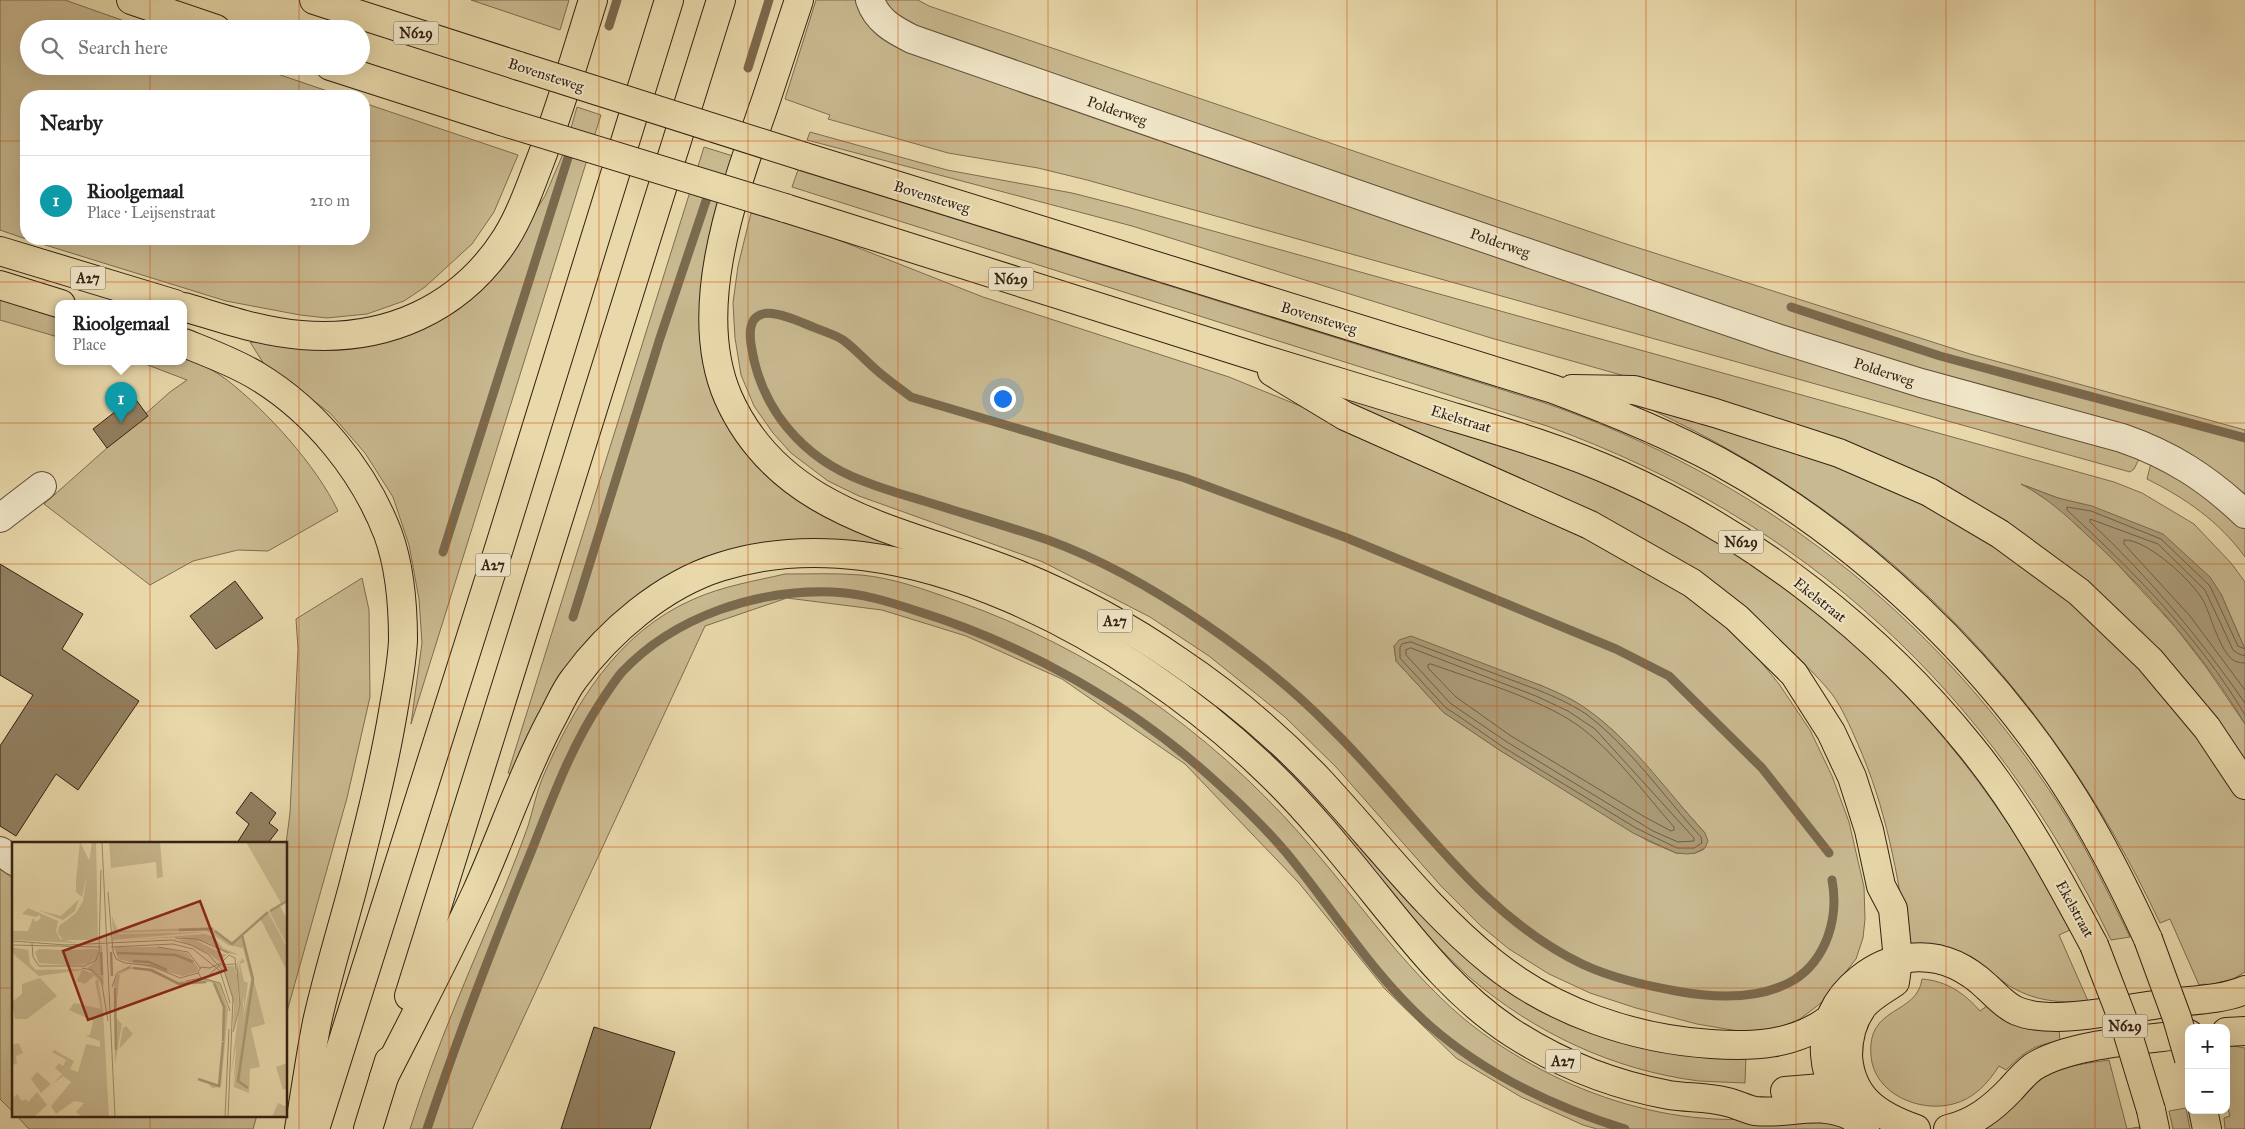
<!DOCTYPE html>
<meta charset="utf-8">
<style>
body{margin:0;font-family:"IM FELL Great Primer",serif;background:#f6f6f6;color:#202124}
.controls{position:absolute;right:15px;bottom:15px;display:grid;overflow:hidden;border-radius:10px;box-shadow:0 5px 20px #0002}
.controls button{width:45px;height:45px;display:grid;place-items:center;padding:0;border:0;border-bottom:1px solid #e0e0e0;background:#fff;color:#202124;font:25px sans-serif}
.you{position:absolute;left:1002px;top:398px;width:18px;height:18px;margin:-12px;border:4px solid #fff;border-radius:50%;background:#1a73e8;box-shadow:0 0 0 8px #1a73e833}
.badge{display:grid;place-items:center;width:32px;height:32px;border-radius:50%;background:#1a73e8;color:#fff;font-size:16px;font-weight:700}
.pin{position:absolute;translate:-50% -41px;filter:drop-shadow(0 1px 2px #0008)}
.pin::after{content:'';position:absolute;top:26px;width:18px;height:15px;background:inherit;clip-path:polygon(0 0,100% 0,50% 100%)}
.popup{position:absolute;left:55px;top:300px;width:132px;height:65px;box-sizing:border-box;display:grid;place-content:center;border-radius:10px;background:#fff;filter:drop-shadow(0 1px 4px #0005);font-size:16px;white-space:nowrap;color:#757577}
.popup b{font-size:19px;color:#202124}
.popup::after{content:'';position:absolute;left:50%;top:100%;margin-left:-10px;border:10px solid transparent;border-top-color:#fff}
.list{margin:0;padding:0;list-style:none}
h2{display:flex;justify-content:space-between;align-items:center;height:65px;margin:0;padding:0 20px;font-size:21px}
h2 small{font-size:16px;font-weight:400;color:#757577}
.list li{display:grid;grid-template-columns:32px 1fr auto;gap:15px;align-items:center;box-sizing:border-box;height:90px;padding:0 20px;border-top:1px solid #e0e0e0}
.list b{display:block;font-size:19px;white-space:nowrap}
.list p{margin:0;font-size:16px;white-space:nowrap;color:#757577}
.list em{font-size:16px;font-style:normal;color:#757577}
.icon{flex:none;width:28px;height:28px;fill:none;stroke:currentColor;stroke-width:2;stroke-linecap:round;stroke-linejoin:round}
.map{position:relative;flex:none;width:2245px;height:1129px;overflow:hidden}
.search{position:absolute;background:#fff;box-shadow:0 5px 20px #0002;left:20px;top:20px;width:350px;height:55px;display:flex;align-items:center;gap:12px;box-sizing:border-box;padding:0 18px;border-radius:28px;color:#757577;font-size:19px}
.panel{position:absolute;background:#fff;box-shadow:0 5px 20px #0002;left:20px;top:90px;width:350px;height:155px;border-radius:20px}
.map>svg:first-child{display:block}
.green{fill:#c9b990;stroke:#7e6d51;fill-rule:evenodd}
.water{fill:#aa9a76;stroke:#7a6a4e}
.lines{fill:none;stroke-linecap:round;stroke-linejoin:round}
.shore{stroke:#6e5e44;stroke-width:1}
.stream{stroke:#7a6a4e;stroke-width:9}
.building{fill:#918061;stroke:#332112}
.street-casing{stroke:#604f38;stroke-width:30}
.primary-casing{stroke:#332112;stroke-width:30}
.highway-casing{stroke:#332112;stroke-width:30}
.street{stroke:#f0e6c8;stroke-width:28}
.primary{stroke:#e8d8aa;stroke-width:28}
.highway{stroke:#e8d8aa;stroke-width:28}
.primary-bridge-casing{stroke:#332112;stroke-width:30;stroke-linecap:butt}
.primary-bridge{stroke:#e8d8aa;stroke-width:28}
.grid{fill:none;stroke:#cd510d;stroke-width:1;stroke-opacity:0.55}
.labels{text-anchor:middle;stroke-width:4;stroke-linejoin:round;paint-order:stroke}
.shield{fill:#f0e6c8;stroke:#6c5c49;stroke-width:1}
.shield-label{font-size:14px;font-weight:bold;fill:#332112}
.street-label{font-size:15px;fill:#332112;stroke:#f0e6c8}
.inset-river{fill:none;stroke:#aa9a76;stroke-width:2.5}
.inset-road{fill:none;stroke:#a08f6d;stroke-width:1}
.view{fill:#8f2418;fill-opacity:0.15;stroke:#8f2418;stroke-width:2.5}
.inset-edge{fill:none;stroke:#332112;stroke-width:2.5}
</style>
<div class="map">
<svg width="2245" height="1129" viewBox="0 0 2245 1129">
<rect width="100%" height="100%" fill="#e8d8aa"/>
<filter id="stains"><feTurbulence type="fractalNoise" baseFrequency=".004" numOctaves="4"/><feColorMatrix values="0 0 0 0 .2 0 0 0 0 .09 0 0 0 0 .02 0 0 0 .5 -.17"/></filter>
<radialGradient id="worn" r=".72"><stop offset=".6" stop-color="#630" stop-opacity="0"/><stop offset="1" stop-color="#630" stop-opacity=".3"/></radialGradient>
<g class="green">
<path d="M0,0H65L147,29H29V66H254L342,96H26V239L0,230Z"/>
<path d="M471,0H569L560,30Z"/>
<path d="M816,0H859L863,9L2099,441L2139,459L2134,469L2130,472L1087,180L1038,168L948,153L828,119L830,115L785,99Z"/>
<path d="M879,0H918L929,6L1620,242L1970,354L2245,430V502L2234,491L1935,380L920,35Z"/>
<path d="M364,103L518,155L494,212L472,244L425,287L404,301L367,314L327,318L300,315L226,301L26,239H364Z"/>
<path d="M577,107L601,115L411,724L422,643L419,599L409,545L393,497L365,453L330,413L264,364L250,342L356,344L512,247L545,196L565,149Z"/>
<path d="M810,132L947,170L1072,193L1127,207L2114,482L2142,493L2194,524L2231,563L2245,582V649L2221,594L2058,498L2026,486L2056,506L2108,554L2176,628L2206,667L2245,724V768L2094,595L1748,411L1491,338L1132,226L807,140Z"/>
<path d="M704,147L733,156L702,300L757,460L1094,620L1238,716L1505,984L1746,1055L1745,1083C1730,1082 1714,1082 1699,1081C1613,1070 1535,1033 1469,977L1141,658L846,545L640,594L606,622L565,670L513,774L508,773Z"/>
<path d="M798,170L1545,403C1759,478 1931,611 2056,800C2085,844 2107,891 2130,937L2111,940C1991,692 1806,520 1547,426L792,187Z"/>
<path d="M751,213L813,230L983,297L1229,377L1386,441L1614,547L1715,614L1748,646L1779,684L1810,730L1832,776L1849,822L1864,887L1865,919L1863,938L1856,959L1821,1003L1800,1019L1771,1031L1744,1032L1697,1024L1636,1008L1590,993L1549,974L1509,949L1481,926L1441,886L1336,767L1285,717L1209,656L1150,617L1043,562L859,496L828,481L791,453L773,433L754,406L741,375L735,338L733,303L738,266ZM1394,646L1540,685L1574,701L1602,721L1617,734L1705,833L1703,850L1695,853H1676L1648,841L1501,751L1443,712L1396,661Z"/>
<path d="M0,297L58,315V337L0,320Z"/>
<path d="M184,356C198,363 214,370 227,380C267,411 316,465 338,511L268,551L238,550L193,561L150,585L44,504L170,392L187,380L140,362H184Z"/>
<path d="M1347,395C1436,422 1527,448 1612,487C1815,578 1970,733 2070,930L2059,935L2088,1001C2057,1004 2027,1000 2001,980C1990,972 1980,961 1967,955C1948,946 1928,944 1908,945C1898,874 1886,807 1857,742C1850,726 1842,708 1832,694C1814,672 1794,654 1773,634L1343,405Z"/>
<path d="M1628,399L1730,424L1936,506L2074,601L2156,681L2245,800V972L2233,979L2206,986V984L2199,985L2170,919L2160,923C2045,680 1874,508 1628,399Z"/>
<path d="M2156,461L2245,525V557C2219,521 2185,498 2147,479L2151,463Z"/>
<path d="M785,574C810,574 836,573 861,575C894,578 926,590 957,601C1091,648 1207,729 1301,835C1355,896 1401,965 1463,1018C1487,1038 1514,1055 1542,1070C1595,1098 1655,1116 1715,1119C1755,1122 1810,1108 1845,1129H1597L1583,1125L1521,1097L1456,1058L1385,989L1299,883L1185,764L1062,679L966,636L882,610L787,598L705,626L472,1129H410C436,1046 472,966 505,886C513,866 521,846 528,826C533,810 536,794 542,779C574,705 617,632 694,599C723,586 755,581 785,574Z"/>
<path d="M362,578L369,610L370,697L347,798L286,1015V844L290,813L298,649L296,619Z"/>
<path d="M0,869L14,879V1113L0,1099Z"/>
<path d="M1922,979C1947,981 1964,993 1980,1011L1987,1006C2011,1027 2027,1033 2059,1029L2060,1041C2034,1045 2025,1051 2006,1070L1999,1066C1988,1083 1974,1099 1953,1104C1920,1113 1874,1094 1871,1056C1866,1005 1917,1016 1922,979Z"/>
<path d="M2233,1046L2245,1048V1129H2225L2224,1118L2230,1116L2226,1102V1047Z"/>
<path d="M2109,1060L2127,1129L2139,1127L2140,1129H1983C2004,1117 2013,1104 2030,1088C2052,1067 2081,1064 2109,1060Z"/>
<path d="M2186,1108L2190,1129H2173L2169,1111Z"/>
<path d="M16,1115H257L253,1129H29Z"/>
</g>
<g class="water">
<path d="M2021,484L2058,498L2092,506L2163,534L2210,577L2221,594L2245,649V724C2203,654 2147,590 2087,535C2066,515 2046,497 2021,484Z"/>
<path d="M1411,636L1540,685C1557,692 1573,699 1588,710C1633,742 1668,793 1705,833L1708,841L1705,848L1695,853L1687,854L1676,853L1633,833L1501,751L1443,712L1396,661L1394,646L1399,640Z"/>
</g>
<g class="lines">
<g class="shore">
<path d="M1411,642L1538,690C1555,697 1571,704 1586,714C1630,747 1664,797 1701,837L1702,843L1694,848H1677L1636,828L1503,747L1460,717L1446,708L1400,658V647L1402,644Z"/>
<path d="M1411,648L1536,696L1568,711L1595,729L1694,838V841L1678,842L1653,831L1507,742L1463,712L1450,703L1406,655V650Z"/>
<path d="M2245,649L2238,646L2210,586L2161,539L2091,511L2067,507V510C2133,571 2199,637 2245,715"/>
<path d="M2245,656L2239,654L2233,650L2205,590L2158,544L2090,519V522C2149,577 2199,637 2245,703"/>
<path d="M2245,663C2238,663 2232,661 2228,655C2217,641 2212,619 2204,602C2194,582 2147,539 2124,540V544L2190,616L2245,690"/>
<path d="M1431,664C1475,680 1538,698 1576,724C1613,750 1644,793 1674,827V830L1671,831L1643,816L1511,736L1456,697L1428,668V665Z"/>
</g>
<g class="stream">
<path d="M609,26L617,0"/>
<path d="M748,68L769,0"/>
<path d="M1791,307L1940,356L2245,438"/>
<path d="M443,552L572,145"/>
<path d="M573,617L660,338L710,189"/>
<path d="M1829,853L1762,768L1669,676L1616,649L1347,538L1185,478L911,397C898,387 885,378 873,367C863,358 853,347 843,340C834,334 822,331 813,327C788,317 744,295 751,344C760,408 802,458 863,481C883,489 904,495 924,501C965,514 1007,526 1048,540C1103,560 1157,591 1205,624C1250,655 1292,688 1330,727C1413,808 1475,912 1582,964C1612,978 1644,985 1676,991C1714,998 1759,1001 1794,980C1827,959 1839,917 1832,880"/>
<path d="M427,1129C459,1033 495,940 533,847C553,796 572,745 602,700C609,690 615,680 622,672C675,616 758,589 833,592C861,593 890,602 917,611C1026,645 1129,703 1214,780C1243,806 1273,835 1297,866C1340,920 1377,979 1429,1025C1485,1074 1554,1107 1625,1129"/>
</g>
</g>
<g class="building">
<path d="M134,397L148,416L107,448L93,429Z"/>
<path d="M0,564L83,614L62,649L139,701L78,790L56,774L16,836L0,826V746L33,695L0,675Z"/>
<path d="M235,581L263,618L216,649L190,616Z"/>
<path d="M251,792L276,813L269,823L278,830L268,843H237L249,824L236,813Z"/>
<path d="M594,1027L675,1052L650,1129H561Z"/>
</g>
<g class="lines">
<g class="street-casing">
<g id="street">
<path d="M870,0C877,21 894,30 912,39L1411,213L1777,338L1921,383L2122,438C2171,455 2207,478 2245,514"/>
<path d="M0,518L42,486"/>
<path d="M0,851L14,861"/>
</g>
</g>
<g class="primary-casing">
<g id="primary">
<path d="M131,0L216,29"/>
<path d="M314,0L519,66"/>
<path d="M330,66L501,121"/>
<path d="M802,156L1553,389C1609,410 1664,432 1718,461C1859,538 1989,662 2074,798C2102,843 2126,891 2148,939"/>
<path d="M785,208C944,258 1103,310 1263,359C1325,378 1388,397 1450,416C1507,433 1565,450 1620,475C1753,535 1879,633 1970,746C2020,807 2057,876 2094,945"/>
<path d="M1272,372L1345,416L1590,525L1692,583L1737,618L1794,674L1831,732L1852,777L1869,830L1881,886L1893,909L1898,960L1895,982C1885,989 1872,996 1864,1005C1853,1019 1848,1038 1848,1056C1851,1099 1879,1116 1916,1129"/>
<path d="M1572,389L1634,390L1715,413L1839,453L1929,492L2000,534L2079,592L2150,660L2207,728L2245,785"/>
<path d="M2226,1032L2245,1031"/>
<path d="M2151,1110L2155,1129"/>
<path d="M2203,1110L2207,1129"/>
<path d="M1865,1129C1817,1089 1808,1020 1860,979C1874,968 1891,960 1908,958C1939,954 1965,966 1987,987C1996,995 2005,1006 2017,1011C2029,1016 2044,1017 2057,1017C2094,1016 2131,1008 2167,1003C2191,1000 2222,1000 2245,990"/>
<path d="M1948,1129C1974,1123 1993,1108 2011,1089C2018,1081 2025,1073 2033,1067C2070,1043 2144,1040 2189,1034"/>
</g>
</g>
<g class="highway-casing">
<g id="highway">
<path d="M799,0C788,33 777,67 766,100C736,187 689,307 728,397C781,517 908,530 1017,574C1073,597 1128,626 1178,661C1229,695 1276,735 1318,779C1376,841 1427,910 1493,963C1554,1012 1634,1039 1711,1044C1753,1047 1794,1045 1828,1020"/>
<path d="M0,251L175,304"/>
<path d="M0,285L61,304"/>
<path d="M184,307C222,318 261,332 301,335C385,342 460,310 506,238C519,217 528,193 537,169C559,114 575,57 593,0"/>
<path d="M184,343C209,353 234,362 257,376C315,411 364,471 388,534C400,567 403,605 403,640C402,664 397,688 393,712C383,771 368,829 353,887C341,932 327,977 317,1022C310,1057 305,1094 299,1129"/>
<path d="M409,996L721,0"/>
<path d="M384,1077C415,1016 447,955 476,893C502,836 521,777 550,722C558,708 564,692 574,679C609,631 663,585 720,567C902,509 1131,642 1260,764C1303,804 1340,850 1377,896C1418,947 1458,998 1514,1034C1561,1064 1614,1085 1669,1095C1688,1098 1708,1097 1727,1102C1737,1104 1745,1109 1755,1111C1790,1115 1817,1100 1851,1116"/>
<path d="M1785,1091L1834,1087"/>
<path d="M315,1129L500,545L669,0"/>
<path d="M368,1129L389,1061"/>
</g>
</g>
<use href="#street" class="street"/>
<use href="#primary" class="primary"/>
<use href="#highway" class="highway"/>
<g class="primary-bridge-casing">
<g id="primary-bridge">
<path d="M519,66L802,156"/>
<path d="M501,121L785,208"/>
<path d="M2148,939L2177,1018L2189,1059"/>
<path d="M2094,945L2126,1028L2151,1110"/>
</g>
</g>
<use href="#primary-bridge" class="primary-bridge"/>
</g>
<path class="grid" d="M150,0V29M299,0V29M449,0V1129M599,0V1129M748,0V1129M898,0V1129M1048,0V1129M1197,0V1129M1347,0V1129M1497,0V1129M1646,0V1129M1796,0V1129M1946,0V1129M2095,0V1129M150,66V96M299,66V96M0,141H26M364,141H2245M150,239V843M299,239V1129M0,282H2245M0,423H2245M0,564H2245M0,706H2245M0,847H14M286,847H2245M0,988H14M286,988H2245M150,1115V1129"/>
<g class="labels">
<g class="shield">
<rect x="393.5" y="21.5" width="45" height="23" rx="4"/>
<rect x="70.5" y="266.5" width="35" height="23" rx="4"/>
<rect x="988.5" y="267.5" width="45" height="23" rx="4"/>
<rect x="1718.5" y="530.5" width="45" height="23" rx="4"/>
<rect x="475.5" y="553.5" width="35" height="23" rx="4"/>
<rect x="1097.5" y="609.5" width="35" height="23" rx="4"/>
<rect x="2102.5" y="1014.5" width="45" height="23" rx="4"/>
<rect x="1545.5" y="1049.5" width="35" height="23" rx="4"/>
</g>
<g class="shield-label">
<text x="416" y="38">N629</text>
<text x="88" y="283">A27</text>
<text x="1011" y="284">N629</text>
<text x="1741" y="547">N629</text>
<text x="493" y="570">A27</text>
<text x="1115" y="626">A27</text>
<text x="2125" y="1031">N629</text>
<text x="1563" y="1066">A27</text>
</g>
<g class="street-label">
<text transform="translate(546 75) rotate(18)" y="5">Bovensteweg</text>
<text transform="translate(1117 111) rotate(19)" y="5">Polderweg</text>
<text transform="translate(932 197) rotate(17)" y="5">Bovensteweg</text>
<text transform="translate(1500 243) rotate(19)" y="5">Polderweg</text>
<text transform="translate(1319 318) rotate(17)" y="5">Bovensteweg</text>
<text transform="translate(1884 372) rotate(18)" y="5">Polderweg</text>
<text transform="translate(1461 419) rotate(17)" y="5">Ekelstraat</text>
<text transform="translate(1820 600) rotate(38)" y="5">Ekelstraat</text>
<text transform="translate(2075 909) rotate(61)" y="5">Ekelstraat</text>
</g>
</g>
<g transform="translate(12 842)">
<rect width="275" height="275" fill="#e8d8aa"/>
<path d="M68,0L78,20L70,55L64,50V38ZM80,0H84L86,98H51L46,91L47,84L64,71L71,59ZM97,0H148L151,35L145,36L144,20L99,26ZM234,0H275V60L270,63ZM67,57L63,69L51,78L26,68L49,74ZM268,64L275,77V103L257,69ZM16,66L46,79L44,89L48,97L66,101L0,98L1,89H16L21,76L24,80L29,76L27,73L24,75L10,72ZM256,70L275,105V129L248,76ZM100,74L107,92L192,90L101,98ZM103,74L107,89L200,85L219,101L230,92L253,182L239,186L248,225L238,227L237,251L222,245L227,197L239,137L231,106L216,103L194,88L107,91ZM193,92L202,95L211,106L227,113L213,111L197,101L167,95L113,98ZM181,97L211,112H215L208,120L196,111L167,98ZM89,103H90L92,144L75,126L80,122ZM0,105L16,108L18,122L24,128L70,127L83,133L73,142L65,139L70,128L27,134L0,111ZM102,105H146L175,111L186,126L185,130L171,134L106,117ZM27,107L53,108L86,107L85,114L76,122L54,123L27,121L23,110ZM230,116L233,120L228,122L232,139L236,141L221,245L225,196L232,162L227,123ZM228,117L226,123L231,145V166L219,232L228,157L224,123ZM210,124H222L225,133L227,163L221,189L222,163ZM117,125L141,127L166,140L197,137L208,142L216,168L209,245L200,246L195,240L207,243L211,188V162L204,144L199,140L169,142L131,127H118L108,132L103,175L110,182L103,222L102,140L105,133ZM28,136L45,154L15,177H3L0,160L10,152V142ZM86,136L91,169L97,275H70L64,270L72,261L62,259L44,272L39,264L59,240L51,234L41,242L50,232L43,226L47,221L51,224L54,218L40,210L42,208L62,219L58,227L66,230L74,202L88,205V199L74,194L78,193L81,179L57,168L62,161L89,167L83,140ZM114,184L121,192L107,207L111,186ZM7,201L11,211L4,214L5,221L0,224V203ZM275,221V246L271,248L264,225ZM25,230L39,242L29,251L19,237ZM25,250L35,263L22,275H0V257L5,252L10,259L14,257L16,260ZM266,261L275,265V269L272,275H260Z" fill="#c9b990"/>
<path class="inset-river" d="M258,69L275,59M167,88L201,87M203,89L220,102L256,70M230,93L241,137L226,239L236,246M89,110L90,133M99,110L100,134M105,111L164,113L181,120M121,119L137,120L155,128M121,126L139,128L167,142L194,140M202,141L212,165L211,199M103,146L104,208M186,237L207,244L211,200"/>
<path class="inset-road" d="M90,0L103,275M96,50L101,109L104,117L113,121L140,124L168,136L186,131M163,96L185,97L217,111M0,99L54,103L160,98L179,103L196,112L213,131L221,156L216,275M20,101L21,115L27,124H73L84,118L87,110L89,28M0,103L88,105M99,105L161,102L181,107L208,129L218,161M146,105L176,110L189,127M70,126L80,128L89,137L96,179M194,136L208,123L223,122M174,139L189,136M100,145L105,131L119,124M218,169L208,141L189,136L186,130L189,125L198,126L209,121L217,113L223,116L224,128M221,190L228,163L225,127M213,275L217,187"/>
<path class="view" d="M188,59L214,128L76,178L51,109Z"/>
<rect width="275" height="275" class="inset-edge"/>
</g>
<rect width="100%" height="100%" filter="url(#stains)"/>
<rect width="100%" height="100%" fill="url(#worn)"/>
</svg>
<div class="controls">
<button>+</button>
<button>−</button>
</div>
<div class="you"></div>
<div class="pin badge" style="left:121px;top:423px;background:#0f9aa8">1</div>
<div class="popup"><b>Rioolgemaal</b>Place</div>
<div class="search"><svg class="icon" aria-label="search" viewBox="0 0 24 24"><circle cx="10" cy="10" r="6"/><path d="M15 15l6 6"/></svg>Search here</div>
<section class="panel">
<h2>Nearby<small></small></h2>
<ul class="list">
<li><span class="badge" style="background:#0f9aa8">1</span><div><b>Rioolgemaal</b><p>Place · Leijsenstraat</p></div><em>210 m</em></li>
</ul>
</section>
</div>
